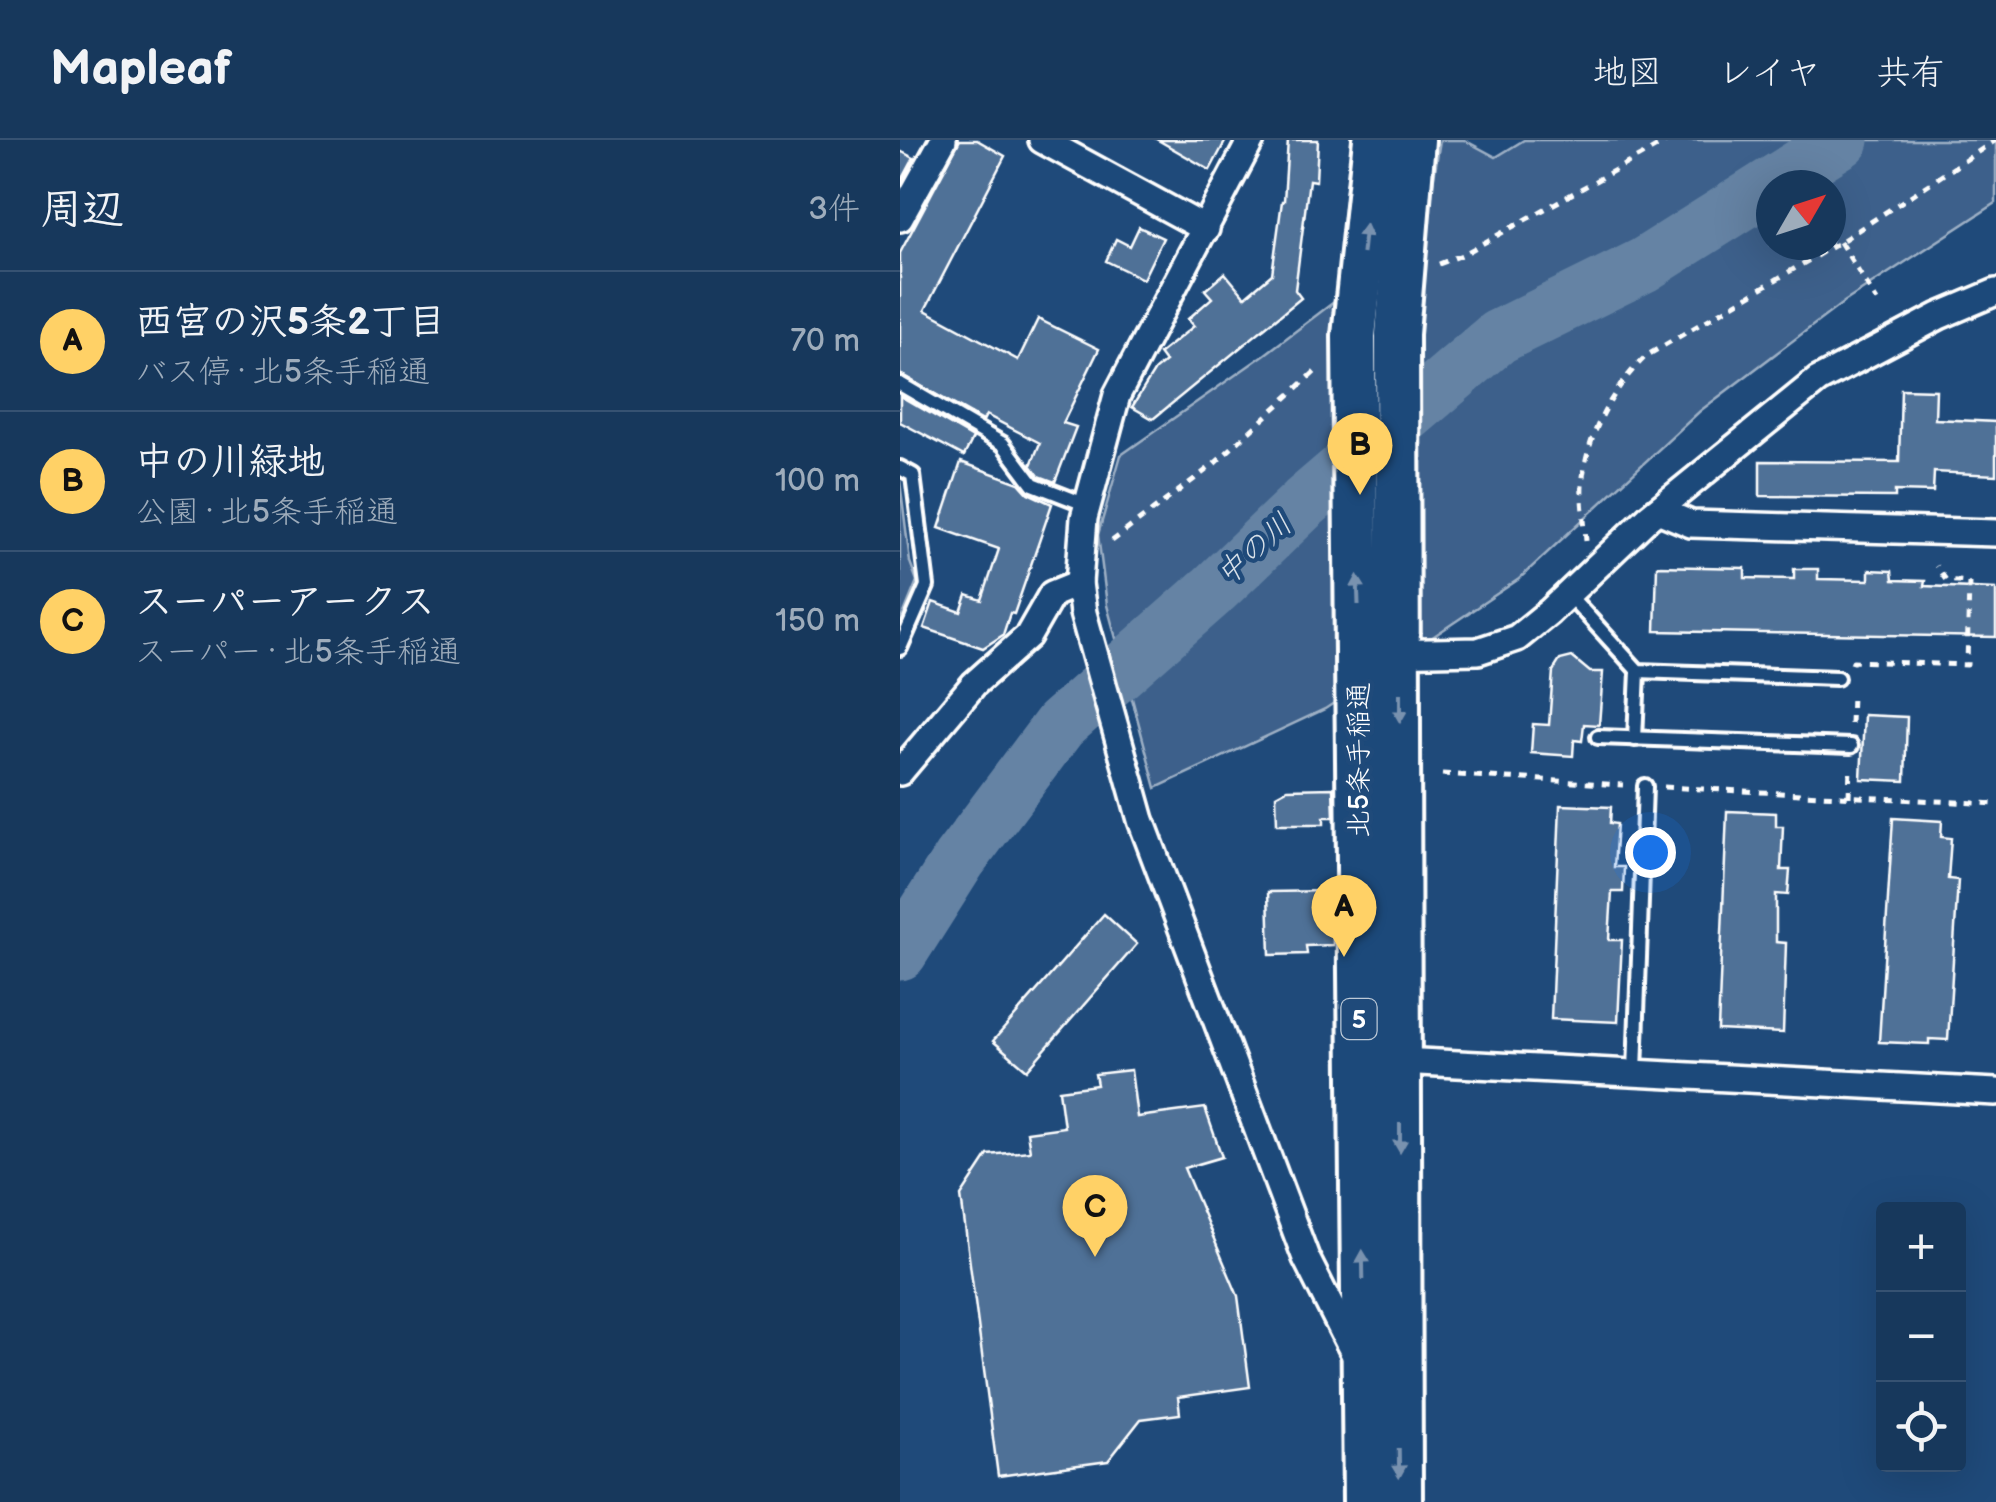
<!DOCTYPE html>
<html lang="ja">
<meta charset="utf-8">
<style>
body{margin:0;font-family:"Balsamiq Sans","Klee One",sans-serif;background:#203f62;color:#f1f3f6}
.controls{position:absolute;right:30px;bottom:30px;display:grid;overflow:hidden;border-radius:10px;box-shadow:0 10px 40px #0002}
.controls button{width:90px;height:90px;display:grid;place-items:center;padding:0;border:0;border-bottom:2px solid #365272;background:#17385c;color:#f1f3f6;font:50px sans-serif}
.compass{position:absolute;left:856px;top:30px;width:90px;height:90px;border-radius:50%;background:#17385c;box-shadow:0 10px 40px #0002;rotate:51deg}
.you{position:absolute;left:750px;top:712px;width:35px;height:35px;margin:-25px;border:8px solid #fff;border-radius:50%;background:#1a73e8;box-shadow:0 0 0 15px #1a73e833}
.badge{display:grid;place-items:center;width:65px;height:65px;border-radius:50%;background:#ffd166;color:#111;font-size:32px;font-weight:700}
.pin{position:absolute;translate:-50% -82px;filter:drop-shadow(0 2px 5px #0008)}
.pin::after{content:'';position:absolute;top:52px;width:35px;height:30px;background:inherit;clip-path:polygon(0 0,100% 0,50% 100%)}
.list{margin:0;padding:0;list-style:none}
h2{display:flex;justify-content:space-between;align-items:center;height:130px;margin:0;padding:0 40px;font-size:42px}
h2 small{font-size:32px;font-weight:400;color:#9eacbb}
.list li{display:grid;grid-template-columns:65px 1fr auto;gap:30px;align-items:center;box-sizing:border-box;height:140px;padding:0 40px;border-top:2px solid #365272}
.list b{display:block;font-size:38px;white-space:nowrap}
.list p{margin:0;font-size:32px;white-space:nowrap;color:#9eacbb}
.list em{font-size:32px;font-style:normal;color:#9eacbb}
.icon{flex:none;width:55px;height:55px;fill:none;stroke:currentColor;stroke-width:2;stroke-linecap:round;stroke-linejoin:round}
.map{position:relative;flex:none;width:1096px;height:1362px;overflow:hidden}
header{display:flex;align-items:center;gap:60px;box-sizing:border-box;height:140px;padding:0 50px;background:#17385c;border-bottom:2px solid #365272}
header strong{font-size:48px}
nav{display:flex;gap:55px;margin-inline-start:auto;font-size:35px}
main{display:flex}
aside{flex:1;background:#17385c}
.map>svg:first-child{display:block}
.green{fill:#3c618b;stroke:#9eb0c5;stroke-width:2.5;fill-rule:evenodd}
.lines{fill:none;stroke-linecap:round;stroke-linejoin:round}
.river{stroke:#6583a4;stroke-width:55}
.building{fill:#507197;stroke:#fff;stroke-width:2.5}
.service-casing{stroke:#fff;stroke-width:20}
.minor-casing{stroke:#fff;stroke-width:32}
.trunk-casing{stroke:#fff;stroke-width:50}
.path{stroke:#fff;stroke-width:5;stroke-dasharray:8 8;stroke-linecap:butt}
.service{stroke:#1f4a7a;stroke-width:12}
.minor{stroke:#1f4a7a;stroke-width:25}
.trunk{stroke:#1f4a7a;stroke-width:42}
.oneway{fill:#7992af}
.labels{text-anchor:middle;stroke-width:9;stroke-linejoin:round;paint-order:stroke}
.shield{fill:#1f4a7a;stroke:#bcc9d7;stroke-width:2.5}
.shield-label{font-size:25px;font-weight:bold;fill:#fff}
.street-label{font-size:28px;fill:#fff;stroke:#1f4a7a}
.water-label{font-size:30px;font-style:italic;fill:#d8e0e8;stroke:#1f4a7a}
</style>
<header>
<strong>Mapleaf</strong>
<nav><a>地図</a><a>レイヤ</a><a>共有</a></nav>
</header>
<main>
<aside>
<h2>周辺<small>3件</small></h2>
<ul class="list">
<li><span class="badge">A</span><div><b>西宮の沢5条2丁目</b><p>バス停 · 北5条手稲通</p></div><em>70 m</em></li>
<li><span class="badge">B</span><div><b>中の川緑地</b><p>公園 · 北5条手稲通</p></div><em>100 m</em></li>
<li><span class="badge">C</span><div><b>スーパーアークス</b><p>スーパー · 北5条手稲通</p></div><em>150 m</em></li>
</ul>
</aside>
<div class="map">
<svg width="1096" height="1362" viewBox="0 0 1096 1362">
<rect width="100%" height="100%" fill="#1f4a7a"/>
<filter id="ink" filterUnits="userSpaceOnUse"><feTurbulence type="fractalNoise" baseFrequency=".01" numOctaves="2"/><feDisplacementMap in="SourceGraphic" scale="20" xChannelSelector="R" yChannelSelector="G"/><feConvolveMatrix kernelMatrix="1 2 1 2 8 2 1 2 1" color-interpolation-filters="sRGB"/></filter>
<g filter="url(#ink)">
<g class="green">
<path d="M540,0H564L596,17L624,0H1096V63L944,162L800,271L619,439L425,569L256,648L207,465L198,395L221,315L364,215L525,93ZM871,45H931V105H871Z"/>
<path d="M0,341L10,422L17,441L0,483Z"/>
</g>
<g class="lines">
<path class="river" d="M0,813L59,720L160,585L312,451L404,363L598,197L744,125L942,0"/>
</g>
<g class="building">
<path d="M60,0H77L105,16L25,170L118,220L138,179L199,209L163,283L176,287L155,342L139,336L131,325L140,303L86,275L83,281L0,234V113Z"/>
<path d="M258,0H326L310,30Z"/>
<path d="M388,0H418L416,41L409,40L395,150L401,158L253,279L232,267L255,230L265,222L259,214L294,186L288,179L312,158L305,150L325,133L345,157L372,134L382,61H384Z"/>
<path d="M0,11L14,18L0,44Z"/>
<path d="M239,87L263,98L243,139L206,121L216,99L230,106Z"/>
<path d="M1001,249L1036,250L1035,279L1096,282V335L1034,332L1033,352L995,351V357L860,356V321L999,322Z"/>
<path d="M0,256L73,298L64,316L0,282Z"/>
<path d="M61,322L119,343L128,353L152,364L114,474L110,473L103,495L83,508L24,488L33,462L61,472L67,455L82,460L99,409L39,388Z"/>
<path d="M757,426L845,428V438L894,439V429H918V439L969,440V430L992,431L993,440L1025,441L1024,446L1096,449V497L755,491Z"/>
<path d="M672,517L690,532H703L699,585L684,584L682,601L674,600L673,616L631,613L633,584L649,585L653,531L660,520Z"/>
<path d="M964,575L1007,577L1005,641L961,639Z"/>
<path d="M433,648L434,677H424V684H377L376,655L387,649Z"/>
<path d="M660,665L711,667L710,683L717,684L714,727H724L723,752H712L709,800H722L718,882L651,879Z"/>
<path d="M827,671L876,673V686H883L881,730H890L888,755L876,754V802L886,803L883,893L818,890Z"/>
<path d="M993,678L1042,681L1041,697L1051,698L1048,739L1058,740L1048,900L1029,899V904L979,902Z"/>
<path d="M431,751L433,805L406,806L407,814L370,815L368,752Z"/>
<path d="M204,774L237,804L127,930L93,901Z"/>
<path d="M231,930L237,977L305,968L322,1017L284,1028L338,1156L350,1247L278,1257L280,1274L241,1279L208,1321L98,1336L61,1056L88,1015L130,1011L127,992L164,987L159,950L197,945L195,934Z"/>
</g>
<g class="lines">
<g class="service-casing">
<g id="service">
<path d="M0,244L103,304L133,344L187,365"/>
<path d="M0,328L13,335L27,446L0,508"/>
<path d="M668,454L738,531L937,538"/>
<path d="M698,597L951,606"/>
<path d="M735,599L738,531"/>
<path d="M735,932L745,646"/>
</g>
</g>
<g class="minor-casing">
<g id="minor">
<path d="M142,0L306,89"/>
<path d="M351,0L217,255L184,378L179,443L183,473L241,680L406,1118L456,1217"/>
<path d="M0,78L43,0"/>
<path d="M758,370L791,384L1096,393"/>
<path d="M485,513L578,511L617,498L649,472L749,377L918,240L1039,176L1096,152"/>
<path d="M0,632L74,544L128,496L152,454L179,443"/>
<path d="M500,921L1096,952"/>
</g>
</g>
<g class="trunk-casing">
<g id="trunk">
<path d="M465,1362L454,196L475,0"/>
<path d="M500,1362L497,194L513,0"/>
</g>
</g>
<g class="path">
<path d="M940,102L977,161"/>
<path d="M539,124L562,115L769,0"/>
<path d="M212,401L313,325L418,229"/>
<path d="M686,401C685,383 681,364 682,346C686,297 711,250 746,216L940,102L1096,0"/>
<path d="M952,524L953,521L1067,525L1069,442L1046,440L1036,426"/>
<path d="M951,584L952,555"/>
<path d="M542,634L723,645"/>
<path d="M764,647L1096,664"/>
<path d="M949,657L950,625"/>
</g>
<use href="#service" class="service"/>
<use href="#minor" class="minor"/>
<use href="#trunk" class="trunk"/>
</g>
<defs><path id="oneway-solid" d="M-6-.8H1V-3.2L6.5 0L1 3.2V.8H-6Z" transform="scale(2.5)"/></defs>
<g class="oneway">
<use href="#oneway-solid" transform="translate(464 99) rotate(-84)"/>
<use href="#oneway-solid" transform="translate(458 450) rotate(-92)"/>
<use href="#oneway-solid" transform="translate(500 568) rotate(90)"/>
<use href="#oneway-solid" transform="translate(500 998) rotate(90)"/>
<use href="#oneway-solid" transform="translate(463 1125) rotate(-91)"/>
<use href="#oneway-solid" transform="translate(499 1323) rotate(89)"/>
</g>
</g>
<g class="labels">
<rect class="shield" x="441.5" y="859" width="35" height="40" rx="8"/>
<g class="shield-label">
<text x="459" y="888">5</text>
</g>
<g class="street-label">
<text transform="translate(458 620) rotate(-90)" y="10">北5条手稲通</text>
</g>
<g class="water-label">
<text transform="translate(354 409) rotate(-42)" y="10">中の川</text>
</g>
</g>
</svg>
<div class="controls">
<button>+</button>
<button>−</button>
<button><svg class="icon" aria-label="locate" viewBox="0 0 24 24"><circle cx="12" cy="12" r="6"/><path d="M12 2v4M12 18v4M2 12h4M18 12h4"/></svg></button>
</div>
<svg class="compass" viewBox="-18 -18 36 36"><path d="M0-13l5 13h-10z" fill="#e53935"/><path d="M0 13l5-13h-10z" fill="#9eacbb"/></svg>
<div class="you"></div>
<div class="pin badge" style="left:444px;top:817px">A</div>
<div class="pin badge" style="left:460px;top:355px">B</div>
<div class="pin badge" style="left:195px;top:1117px">C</div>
</div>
</main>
